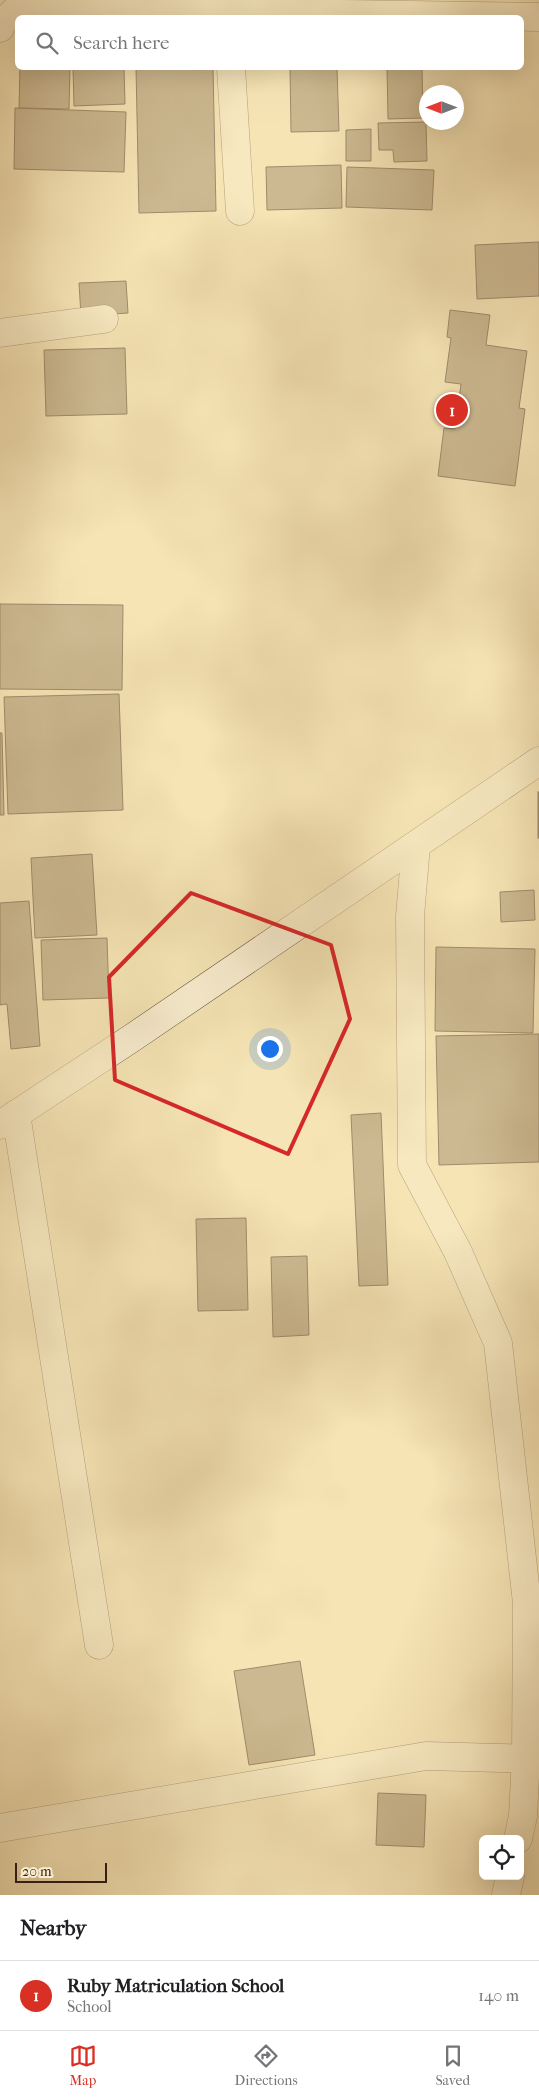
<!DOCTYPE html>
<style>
body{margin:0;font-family:"IM FELL French Canon",serif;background:#f6f6f6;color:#202124}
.controls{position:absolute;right:15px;bottom:15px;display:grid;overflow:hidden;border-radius:8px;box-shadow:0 5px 20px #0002}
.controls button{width:45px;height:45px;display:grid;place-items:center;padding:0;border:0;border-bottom:1px solid #e0e0e0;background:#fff;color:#202124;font:25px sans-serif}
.compass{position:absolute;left:419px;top:85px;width:45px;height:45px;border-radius:50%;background:#fff;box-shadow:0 5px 20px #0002;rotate:270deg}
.scale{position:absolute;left:15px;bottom:12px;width:92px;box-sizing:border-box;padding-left:5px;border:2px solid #382113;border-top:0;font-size:14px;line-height:18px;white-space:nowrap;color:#382113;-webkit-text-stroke:4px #f8edcf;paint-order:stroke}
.you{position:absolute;left:269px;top:1048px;width:18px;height:18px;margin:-12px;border:4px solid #fff;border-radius:50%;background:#1a73e8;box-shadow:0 0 0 8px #1a73e833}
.badge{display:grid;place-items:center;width:32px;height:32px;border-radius:50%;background:#d93025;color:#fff;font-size:16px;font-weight:700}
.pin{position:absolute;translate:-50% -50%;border:2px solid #fff;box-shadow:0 1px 5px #0006}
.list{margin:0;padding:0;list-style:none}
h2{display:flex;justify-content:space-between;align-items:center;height:65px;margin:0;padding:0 20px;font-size:21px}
h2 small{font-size:16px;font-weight:400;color:#757577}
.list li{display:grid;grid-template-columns:32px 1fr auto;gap:15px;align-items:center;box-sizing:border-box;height:70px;padding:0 20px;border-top:1px solid #e0e0e0}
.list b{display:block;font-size:19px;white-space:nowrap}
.list p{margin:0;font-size:16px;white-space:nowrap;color:#757577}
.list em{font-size:16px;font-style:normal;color:#757577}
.icon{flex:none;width:28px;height:28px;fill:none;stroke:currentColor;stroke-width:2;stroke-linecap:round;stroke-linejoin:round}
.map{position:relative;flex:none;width:539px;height:1895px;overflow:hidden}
.search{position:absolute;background:#fff;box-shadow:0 5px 20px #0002;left:15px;right:15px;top:15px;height:55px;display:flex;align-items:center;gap:12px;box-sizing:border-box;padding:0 18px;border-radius:8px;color:#757577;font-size:19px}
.sheet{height:135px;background:#fff}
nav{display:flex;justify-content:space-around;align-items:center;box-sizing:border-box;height:70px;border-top:1px solid #e0e0e0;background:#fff;font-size:14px;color:#757577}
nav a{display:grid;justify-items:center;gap:2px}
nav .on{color:#d93025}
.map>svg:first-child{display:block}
.building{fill:#9a8667;stroke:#382113}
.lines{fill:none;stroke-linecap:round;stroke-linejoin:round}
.minor-casing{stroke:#67523c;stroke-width:29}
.minor{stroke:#f8edcf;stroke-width:28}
.marked{fill:none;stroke:#d62828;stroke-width:4;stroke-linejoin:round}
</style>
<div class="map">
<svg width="539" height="1895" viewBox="0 0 539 1895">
<rect width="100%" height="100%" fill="#f5e4b5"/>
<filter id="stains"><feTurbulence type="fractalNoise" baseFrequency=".004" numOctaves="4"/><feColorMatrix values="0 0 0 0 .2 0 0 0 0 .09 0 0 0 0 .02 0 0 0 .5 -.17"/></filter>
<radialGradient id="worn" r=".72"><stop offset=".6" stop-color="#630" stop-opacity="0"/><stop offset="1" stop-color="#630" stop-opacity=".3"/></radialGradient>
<g class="building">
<path d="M20,68H70L69,109L19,108Z"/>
<path d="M73,68H124L125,104L74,106Z"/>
<path d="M136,68H213L216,211L139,213Z"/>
<path d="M290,68H337L339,131L291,132Z"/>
<path d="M387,68H422L423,118L388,119Z"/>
<path d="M15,108L126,112L124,172L14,169Z"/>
<path d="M426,122L427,161L394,162L393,150H379L378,123Z"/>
<path d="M371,129V161H346V130Z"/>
<path d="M341,165L342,208L267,210L266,167Z"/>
<path d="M347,167L434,170L432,210L346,207Z"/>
<path d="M539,242V296L477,299L475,245Z"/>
<path d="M126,281L128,313L81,316L79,283Z"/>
<path d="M450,310L490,315L486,345L527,351L519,408L525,409L515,486L438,476L444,428L455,429L461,384L445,382L451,338L447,337Z"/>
<path d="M125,348L127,414L46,416L44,350Z"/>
<path d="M0,604L123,605L122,690L0,689Z"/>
<path d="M119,694L123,810L8,814L4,697Z"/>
<path d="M0,733H2L4,815H0Z"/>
<rect x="538" y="792" width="1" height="46"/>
<path d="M92,854L97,935L35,938L31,858Z"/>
<path d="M534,890L535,920L501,922L500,892Z"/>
<path d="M29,901L40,1046L11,1049L7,1004L0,1005V903Z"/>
<path d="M107,938L109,998L43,1000L41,940Z"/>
<path d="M436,947L535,949L533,1033L435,1031Z"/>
<path d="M539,1034V1162L439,1165L436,1036Z"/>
<path d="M381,1113L388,1285L359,1286L351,1115Z"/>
<path d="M246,1218L248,1310L198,1311L196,1219Z"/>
<path d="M307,1256L309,1335L273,1337L271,1257Z"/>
<path d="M300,1661L315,1755L249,1765L234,1671Z"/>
<path d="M378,1793L426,1795L424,1847L376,1845Z"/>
</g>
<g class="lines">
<g class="minor-casing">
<g id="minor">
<path d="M0,28L2,23L17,9L539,17"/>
<path d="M231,68L240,211"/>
<path d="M0,333L104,319"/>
<path d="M416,845L410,916L412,1165L458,1252L498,1343L527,1603L526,1757L523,1816L518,1839"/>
<path d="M16,1114L99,1645"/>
<path d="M0,1125L132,1038L539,761"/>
<path d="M0,1828L426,1756L539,1759"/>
<path d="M506,1895L510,1876"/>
</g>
</g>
<use href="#minor" class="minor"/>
</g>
<path d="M0 0H539V1895H0ZM191,893L331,945L350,1019L288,1154L115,1080L109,977Z" fill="#f5e4b5" fill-opacity=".55" fill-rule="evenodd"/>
<path class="marked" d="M191,893L331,945L350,1019L288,1154L115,1080L109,977Z"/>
<rect width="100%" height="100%" filter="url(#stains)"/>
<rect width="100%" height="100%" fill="url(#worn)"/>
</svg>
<div class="controls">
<button><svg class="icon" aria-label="locate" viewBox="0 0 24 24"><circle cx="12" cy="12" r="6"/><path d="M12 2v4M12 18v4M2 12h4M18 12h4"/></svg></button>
</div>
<svg class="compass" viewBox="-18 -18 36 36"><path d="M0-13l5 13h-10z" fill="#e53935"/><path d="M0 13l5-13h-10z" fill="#757577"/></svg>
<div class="scale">20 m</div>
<div class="you"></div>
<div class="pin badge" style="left:452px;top:410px">1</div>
<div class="search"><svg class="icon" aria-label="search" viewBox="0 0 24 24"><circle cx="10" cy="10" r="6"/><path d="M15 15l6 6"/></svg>Search here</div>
</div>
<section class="sheet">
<h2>Nearby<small></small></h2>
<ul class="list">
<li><span class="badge">1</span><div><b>Ruby Matriculation School</b><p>School</p></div><em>140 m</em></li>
</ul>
</section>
<nav>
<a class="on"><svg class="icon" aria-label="map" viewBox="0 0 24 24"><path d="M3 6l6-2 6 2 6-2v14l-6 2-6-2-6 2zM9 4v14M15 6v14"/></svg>Map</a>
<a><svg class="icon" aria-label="directions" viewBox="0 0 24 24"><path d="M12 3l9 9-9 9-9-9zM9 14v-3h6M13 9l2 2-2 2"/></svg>Directions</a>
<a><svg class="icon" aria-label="saved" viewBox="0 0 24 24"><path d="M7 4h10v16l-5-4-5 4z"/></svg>Saved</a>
</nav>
